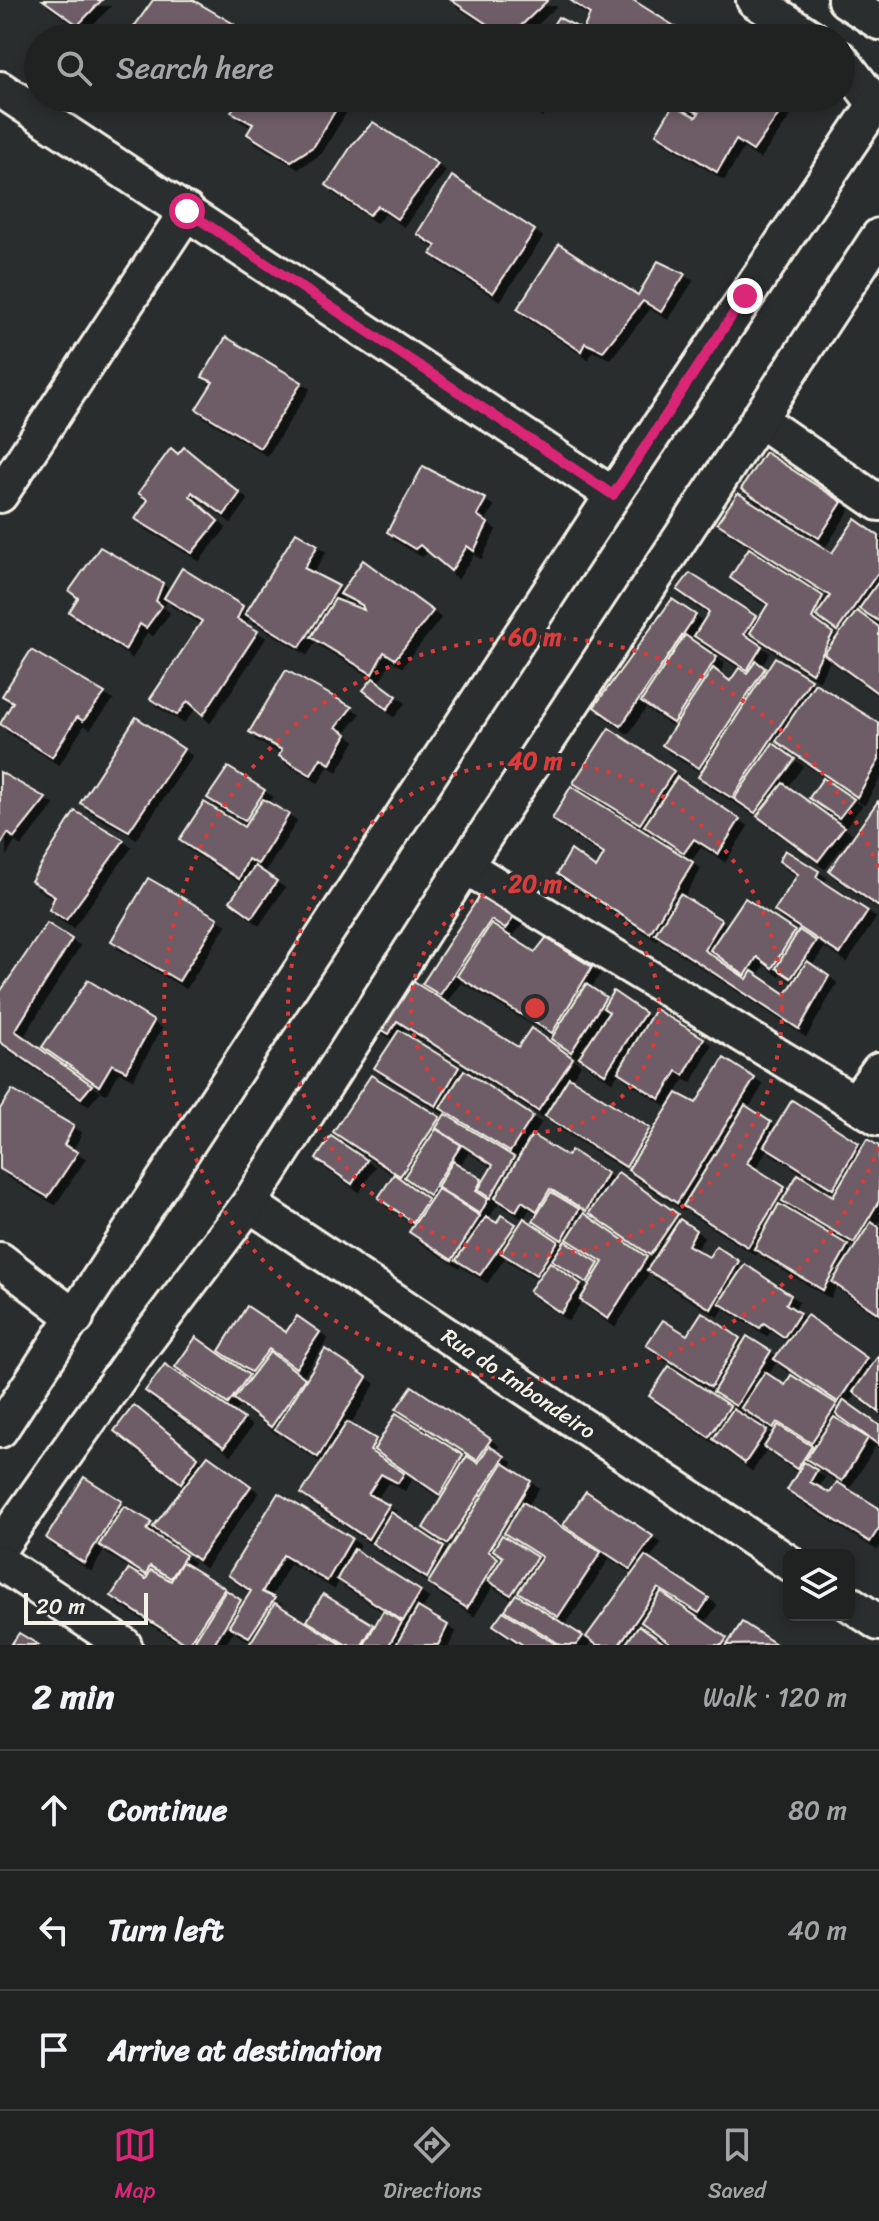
<!DOCTYPE html>
<meta charset="utf-8">
<style>
body{margin:0;font-family:Sriracha,sans-serif;background:#2d2f2f;color:#f1f3f6}
.controls{position:absolute;right:24px;bottom:24px;display:grid;overflow:hidden;border-radius:12px;box-shadow:0 4px 12px #0003}
.controls button{width:72px;height:72px;display:grid;place-items:center;padding:0;border:0;border-bottom:2px solid #3d3f40;background:#202222;color:#f1f3f6;font:40px sans-serif}
.scale{position:absolute;left:24px;bottom:20px;width:124px;box-sizing:border-box;padding-left:8px;border:4px solid #f4f1e8;border-top:0;font-size:22px;line-height:28px;white-space:nowrap;color:#f4f1e8;-webkit-text-stroke:6px #2a2d2e;paint-order:stroke}
.stop{position:absolute;width:24px;height:24px;margin:-18px;border:6px solid #db2777;border-radius:50%;background:#fff}
.stop.end{background:#db2777;border-color:#fff;box-shadow:0 2px 8px #0008}
.list{margin:0;padding:0;list-style:none}
h2{display:flex;justify-content:space-between;align-items:center;height:104px;margin:0;padding:0 32px;font-size:34px}
h2 small{font-size:26px;font-weight:400;color:#a2a4a5}
.list li{display:grid;grid-template-columns:52px 1fr auto;gap:24px;align-items:center;box-sizing:border-box;height:120px;padding:0 32px;border-top:2px solid #3d3f40}
.list b{display:block;font-size:30px;white-space:nowrap}
.list em{font-size:26px;font-style:normal;color:#a2a4a5}
.icon{flex:none;width:44px;height:44px;fill:none;stroke:currentColor;stroke-width:2;stroke-linecap:round;stroke-linejoin:round}
.map{position:relative;flex:none;width:879px;height:1645px;overflow:hidden}
.search{position:absolute;background:#202222;box-shadow:0 4px 12px #0003;left:24px;right:24px;top:24px;height:88px;display:flex;align-items:center;gap:20px;box-sizing:border-box;padding:0 28px;border-radius:44px;color:#a2a4a5;font-size:30px}
.sheet{height:464px;background:#202222}
nav{display:flex;justify-content:space-around;align-items:center;box-sizing:border-box;height:112px;border-top:2px solid #3d3f40;background:#202222;font-size:22px;color:#a2a4a5}
nav a{display:grid;justify-items:center;gap:4px}
nav .on{color:#db2777}
.map>svg:first-child{display:block}
.building{fill:#6e5d66;stroke:#f4f1e8;stroke-width:2;filter:url(#shadow)}
.lines{fill:none;stroke-linecap:round;stroke-linejoin:round}
.minor-casing{stroke:#f4f1e8;stroke-width:40}
.minor{stroke:#2a2d2e;stroke-width:34}
.route{stroke:#db2777;stroke-width:10}
.ring{fill:none;stroke:#d93c3b;stroke-width:4;stroke-dasharray:4 8}
.labels{text-anchor:middle;stroke-width:7;stroke-linejoin:round;paint-order:stroke}
.street-label{font-size:22px;fill:#f4f1e8;stroke:#2a2d2e}
.centre{fill:#d93c3b;stroke:#2a2d2e;stroke-width:4}
.ring-label{font-size:24px;text-anchor:middle;font-weight:bold;fill:#d93c3b;stroke:#2a2d2e;stroke-width:7;stroke-linejoin:round;paint-order:stroke}
</style>
<div class="map">
<svg width="879" height="1645" viewBox="0 0 879 1645">
<defs>
<filter id="shadow"><feDropShadow dx="7" dy="7" stdDeviation="0" flood-color="#0009"/></filter>
</defs>
<rect width="100%" height="100%" fill="#2a2d2e"/>
<filter id="ink" filterUnits="userSpaceOnUse"><feTurbulence type="fractalNoise" baseFrequency=".0125" numOctaves="2"/><feDisplacementMap in="SourceGraphic" scale="16" xChannelSelector="R" yChannelSelector="G"/><feConvolveMatrix kernelMatrix="1 2 1 2 8 2 1 2 1" color-interpolation-filters="sRGB"/></filter>
<g filter="url(#ink)">
<g class="building">
<path d="M43,0H102L78,25Z"/>
<path d="M153,0H193L234,24L224,38H126Z"/>
<path d="M451,0H548L508,38Z"/>
<path d="M633,0L679,29L673,38H545L558,17L583,30L590,14L570,0Z"/>
<path d="M240,98H336L341,101L314,146L291,161L247,134L253,124L231,112Z"/>
<path d="M512,98H542L535,109Z"/>
<path d="M679,98H784L788,101L753,151L736,140L717,172L656,134L673,105L696,117L699,113L676,102Z"/>
<path d="M373,122L438,164L397,219L378,206L369,215L326,185L352,145Z"/>
<path d="M452,176L535,230L493,293L431,254L436,246L417,234Z"/>
<path d="M559,244L638,295L658,261L685,274L661,312L643,301L603,351L585,343L581,351L517,309Z"/>
<path d="M226,337L302,382L260,448L196,409L213,382L202,377Z"/>
<path d="M184,447L240,493L224,515L192,492L190,496L218,521L192,553L135,519L148,500L138,493L171,448L178,454Z"/>
<path d="M765,452L842,502L819,538L741,489Z"/>
<path d="M423,466L486,499L477,515L488,523L474,551L467,546L451,571L420,545L415,549L387,532Z"/>
<path d="M738,493L832,553L855,519L879,536V571L837,631L816,616L830,596L717,523Z"/>
<path d="M296,532L318,545L304,568L339,586L300,647L245,614Z"/>
<path d="M100,547L163,583L156,601L162,606L146,628L140,624L125,650L69,612L78,598L69,591Z"/>
<path d="M749,548L823,596L812,618L833,633L812,673L750,633L768,604L730,578Z"/>
<path d="M363,560L433,611L395,659L384,652L372,674L311,637L335,599L364,610L362,605L340,594Z"/>
<path d="M182,568L243,606L237,619L258,631L203,715L188,701L177,715L150,699L202,621L164,598Z"/>
<path d="M690,573L756,616L744,634L762,646L747,670L694,636L709,612L677,590Z"/>
<path d="M879,581V621L859,609Z"/>
<path d="M672,599L696,615L621,726L594,707Z"/>
<path d="M857,611L879,627V694L824,654Z"/>
<path d="M685,635L717,657L673,723L641,702Z"/>
<path d="M31,650L105,693L83,721L77,717L52,757L0,724L13,702L2,696Z"/>
<path d="M775,657L811,679L732,798L698,777Z"/>
<path d="M756,661L765,668L699,768L662,745L713,668L730,681L739,668L747,673Z"/>
<path d="M286,670L352,707L336,727L347,734L330,764L321,758L311,775L279,756L282,750L249,732Z"/>
<path d="M373,678L397,696L387,709L363,690Z"/>
<path d="M815,683L879,723V760L857,797L776,741Z"/>
<path d="M136,717L184,749L129,831L80,803Z"/>
<path d="M609,728L674,771L640,824L573,783Z"/>
<path d="M773,743L795,759L755,813L734,799Z"/>
<path d="M228,767L265,790L245,821L207,798Z"/>
<path d="M0,772L46,798L14,838L8,833L0,846Z"/>
<path d="M677,777L740,819L718,854L694,839L684,853L644,826Z"/>
<path d="M823,778L854,799L839,818L809,798Z"/>
<path d="M783,783L844,827L818,861L757,816Z"/>
<path d="M571,786L693,862L650,933L557,874L571,850L596,868L604,854L552,819Z"/>
<path d="M263,799L289,814L258,864L248,859L239,879L179,840L204,802L244,827Z"/>
<path d="M878,801L879,802V907L829,871Z"/>
<path d="M75,811L124,840L66,920L49,910L55,896L31,881Z"/>
<path d="M785,850L819,871L816,877L868,911L840,954L774,911L798,874L779,861Z"/>
<path d="M255,866L277,881L252,917L230,901Z"/>
<path d="M148,878L218,918L179,981L111,941Z"/>
<path d="M680,894L722,920L704,950L747,979L752,971L786,994L807,961L829,976L799,1029L655,934Z"/>
<path d="M480,895L515,916L505,929L491,920L440,995L422,984Z"/>
<path d="M745,898L795,931L772,968L757,957L745,976L710,950Z"/>
<path d="M47,923L72,939L15,1031L92,1085L81,1098L0,1042V992Z"/>
<path d="M491,924L535,952L546,938L592,967L552,1033L457,976Z"/>
<path d="M799,930L816,941L791,978L776,968Z"/>
<path d="M401,974L518,1047L531,1028L573,1058L538,1111L397,1021L389,1034L369,1022Z"/>
<path d="M88,980L154,1021L126,1071L112,1064L99,1086L42,1047Z"/>
<path d="M586,984L606,997L571,1052L551,1039Z"/>
<path d="M613,991L645,1013L605,1074L579,1057L609,1012L603,1008Z"/>
<path d="M655,1009L704,1038L684,1075L677,1071L660,1099L618,1072Z"/>
<path d="M399,1030L459,1067L436,1106L374,1068Z"/>
<path d="M724,1058L755,1078L677,1203L628,1170L677,1093L696,1103Z"/>
<path d="M464,1070L533,1116L510,1152L440,1108Z"/>
<path d="M371,1075L440,1117L400,1176L333,1132Z"/>
<path d="M569,1077L650,1128L626,1167L545,1116Z"/>
<path d="M12,1090L74,1126L64,1145L78,1152L48,1197L0,1169V1109Z"/>
<path d="M792,1100L859,1143L833,1189L764,1146Z"/>
<path d="M745,1105L771,1122L747,1163L785,1187L748,1247L683,1206Z"/>
<path d="M445,1114L514,1157L490,1198L478,1190L493,1165L436,1128Z"/>
<path d="M436,1129L461,1145L429,1195L404,1177Z"/>
<path d="M532,1135L567,1156L571,1150L607,1173L586,1211L550,1189L537,1211L522,1201L516,1211L495,1198Z"/>
<path d="M331,1136L367,1160L352,1184L316,1159Z"/>
<path d="M867,1139L879,1146V1201L854,1243L782,1201L798,1174L833,1196Z"/>
<path d="M453,1161L482,1179L476,1191L488,1199L480,1214L437,1187Z"/>
<path d="M618,1172L678,1214L650,1255L589,1213Z"/>
<path d="M394,1174L428,1199L413,1222L378,1198Z"/>
<path d="M438,1189L480,1216L452,1260L409,1232Z"/>
<path d="M551,1192L579,1209L562,1240L533,1221Z"/>
<path d="M779,1204L848,1245L823,1290L754,1249Z"/>
<path d="M584,1213L647,1257L608,1319L580,1300L603,1262L567,1239Z"/>
<path d="M501,1215L516,1224L480,1275L456,1260L486,1217L497,1223Z"/>
<path d="M524,1218L558,1241L536,1275L501,1253Z"/>
<path d="M680,1219L696,1230L688,1245L709,1257L716,1246L739,1261L711,1309L647,1270Z"/>
<path d="M871,1222L879,1227V1314L832,1282Z"/>
<path d="M565,1241L599,1263L587,1283L552,1260Z"/>
<path d="M550,1262L581,1284L561,1313L529,1291Z"/>
<path d="M745,1264L791,1295L786,1304L800,1313L784,1337L764,1323L760,1328L719,1303Z"/>
<path d="M247,1306L286,1332L297,1316L320,1332L296,1368L269,1349L251,1372L219,1351Z"/>
<path d="M702,1312L740,1338L711,1387L646,1345L663,1320L687,1335Z"/>
<path d="M807,1315L867,1358L838,1402L774,1359Z"/>
<path d="M747,1336L771,1351L736,1406L713,1392Z"/>
<path d="M196,1337L249,1375L228,1404L175,1367Z"/>
<path d="M325,1349L367,1377L318,1457L275,1429Z"/>
<path d="M270,1352L305,1378L271,1427L234,1399Z"/>
<path d="M879,1355V1412L853,1392Z"/>
<path d="M165,1364L244,1419L224,1447L145,1391Z"/>
<path d="M669,1366L730,1406L709,1437L649,1396Z"/>
<path d="M765,1372L785,1385L791,1375L837,1404L811,1443L777,1422L773,1428L741,1408Z"/>
<path d="M412,1386L491,1439L477,1460L396,1409Z"/>
<path d="M844,1400L879,1425V1445L836,1414Z"/>
<path d="M134,1405L198,1457L181,1483L114,1431Z"/>
<path d="M733,1409L767,1430L745,1463L713,1439Z"/>
<path d="M396,1413L463,1455L440,1495L374,1450Z"/>
<path d="M834,1417L868,1438L842,1481L806,1459Z"/>
<path d="M347,1422L376,1439L370,1451L404,1473L398,1483L381,1474L368,1494L389,1505L368,1539L301,1494Z"/>
<path d="M778,1425L812,1446L797,1469L764,1447Z"/>
<path d="M489,1446L505,1456L447,1544L423,1528L467,1456L478,1463Z"/>
<path d="M208,1455L251,1486L198,1560L153,1527Z"/>
<path d="M804,1462L817,1470L810,1482L830,1493L837,1482L879,1508V1528L870,1542L787,1490Z"/>
<path d="M503,1463L531,1481L488,1551L498,1558L467,1608L428,1583Z"/>
<path d="M84,1477L122,1501L84,1563L46,1538Z"/>
<path d="M586,1491L653,1536L630,1569L563,1525Z"/>
<path d="M278,1493L352,1538L327,1581L283,1555L262,1592L275,1598L249,1637L229,1626L251,1591L228,1575Z"/>
<path d="M523,1502L601,1552L558,1617L518,1592L542,1557L504,1533Z"/>
<path d="M124,1506L152,1522L147,1530L186,1555L171,1578L150,1566L146,1575L99,1545Z"/>
<path d="M391,1512L444,1547L427,1578L372,1543Z"/>
<path d="M502,1535L537,1557L511,1595L488,1581L503,1557L493,1550Z"/>
<path d="M354,1549L421,1591L403,1621L337,1579Z"/>
<path d="M645,1556L709,1598L699,1613L658,1588L619,1645H597L586,1637Z"/>
<path d="M182,1562L225,1588L188,1645L111,1596L129,1569L146,1579L151,1570L171,1581Z"/>
<path d="M226,1590L241,1600L213,1645H192Z"/>
<path d="M661,1592L727,1638L722,1645H673L641,1622Z"/>
<path d="M323,1594L374,1625L362,1645H347L307,1621Z"/>
<path d="M516,1594L583,1636L576,1645H561L505,1610Z"/>
<path d="M275,1603L343,1645H249Z"/>
<path d="M418,1607L448,1625L438,1645H396Z"/>
<path d="M383,1611L402,1622L389,1645H364Z"/>
<path d="M503,1611L557,1645H523L493,1625Z"/>
<path d="M742,1622L776,1644L727,1645Z"/>
<path d="M639,1625L666,1645H625Z"/>
<path d="M19,1633L39,1645H11Z"/>
</g>
<g class="lines">
<g class="minor-casing">
<g id="minor">
<path d="M754,0L812,38"/>
<path d="M845,0L879,22"/>
<path d="M841,59L876,105"/>
<path d="M0,89L613,495"/>
<path d="M758,419L879,503"/>
<path d="M0,495L187,211"/>
<path d="M465,866L855,1103"/>
<path d="M879,1070L855,1103L879,1118"/>
<path d="M249,1204L789,1563"/>
<path d="M0,1260L76,1318"/>
<path d="M0,1430L613,495L879,99"/>
<path d="M0,1547L133,1358L249,1204L465,866L879,236"/>
<path d="M0,1562L124,1645"/>
<path d="M849,1603L879,1623"/>
</g>
</g>
<use href="#minor" class="minor"/>
</g>
</g>
<g class="lines" filter="url(#ink)">
<path class="route" d="M187,211L613,495L745,296"/>
</g>
<g class="ring">
<circle cx="535" cy="1008" r="124"/>
<circle cx="535" cy="1008" r="247"/>
<path d="M879 1147A371 371 0 1 1 879 869"/>
</g>
<g class="labels">
<g class="street-label">
<text transform="translate(519 1383) rotate(34)" y="8">Rua do Imbondeiro</text>
</g>
</g>
<circle cx="535" cy="1008" r="12" class="centre"/>
<g class="ring-label">
<text x="535" y="645">60 m</text>
<text x="535" y="769">40 m</text>
<text x="535" y="892">20 m</text>
</g>
</svg>
<div class="controls">
<button><svg class="icon" aria-label="layers" viewBox="0 0 24 24"><path d="M12 4l9 5-9 5-9-5zM3 14l9 5 9-5"/></svg></button>
</div>
<div class="scale">20 m</div>
<div class="stop" style="left:187px;top:211px"></div>
<div class="stop end" style="left:745px;top:296px"></div>
<div class="search"><svg class="icon" aria-label="search" viewBox="0 0 24 24"><circle cx="10" cy="10" r="6"/><path d="M15 15l6 6"/></svg>Search here</div>
</div>
<section class="sheet">
<h2>2 min<small>Walk · 120 m</small></h2>
<ul class="list">
<li><svg class="icon" aria-label="ahead" viewBox="0 0 24 24"><path d="M12 20V5M6 11l6-6 6 6"/></svg><div><b>Continue</b></div><em>80 m</em></li>
<li><svg class="icon" aria-label="left" viewBox="0 0 24 24"><path d="M17 20v-9H6M10 6l-5 5 5 5"/></svg><div><b>Turn left</b></div><em>40 m</em></li>
<li><svg class="icon" aria-label="arrive" viewBox="0 0 24 24"><path d="M6 21V4h12l-3 4 3 4H6"/></svg><div><b>Arrive at destination</b></div></li>
</ul>
</section>
<nav>
<a class="on"><svg class="icon" aria-label="map" viewBox="0 0 24 24"><path d="M3 6l6-2 6 2 6-2v14l-6 2-6-2-6 2zM9 4v14M15 6v14"/></svg>Map</a>
<a><svg class="icon" aria-label="directions" viewBox="0 0 24 24"><path d="M12 3l9 9-9 9-9-9zM9 14v-3h6M13 9l2 2-2 2"/></svg>Directions</a>
<a><svg class="icon" aria-label="saved" viewBox="0 0 24 24"><path d="M7 4h10v16l-5-4-5 4z"/></svg>Saved</a>
</nav>
